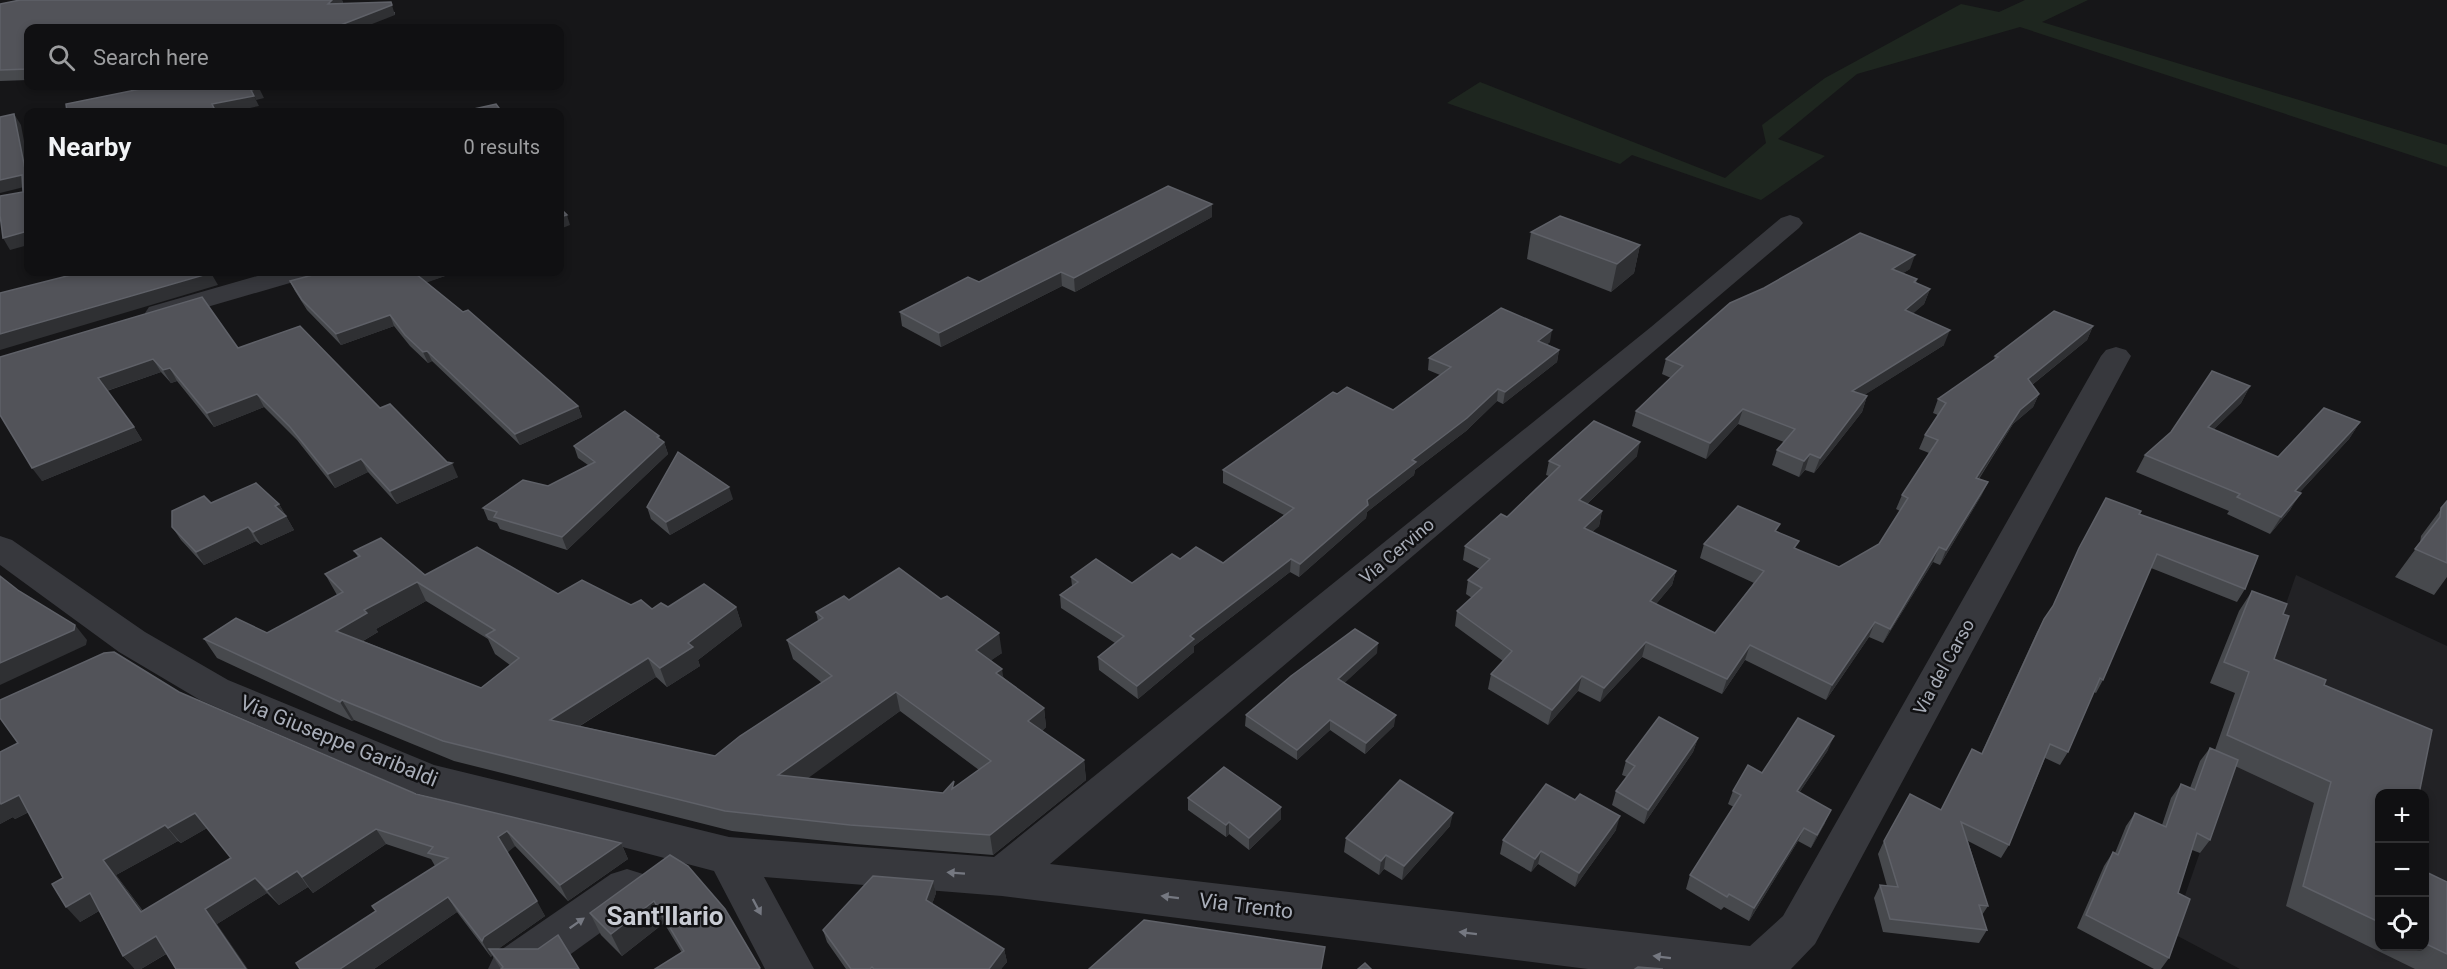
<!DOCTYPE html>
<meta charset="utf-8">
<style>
body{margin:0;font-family:Roboto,sans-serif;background:#1e1e20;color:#f1f3f6}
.controls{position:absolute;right:18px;bottom:18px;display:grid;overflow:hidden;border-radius:12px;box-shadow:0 3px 9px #0003}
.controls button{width:54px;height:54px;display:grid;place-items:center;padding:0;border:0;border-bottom:2px solid #303032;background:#101012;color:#f1f3f6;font:30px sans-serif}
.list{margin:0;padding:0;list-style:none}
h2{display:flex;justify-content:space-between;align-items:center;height:78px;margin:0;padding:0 24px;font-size:26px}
h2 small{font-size:20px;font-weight:400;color:#9c9d9f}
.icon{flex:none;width:33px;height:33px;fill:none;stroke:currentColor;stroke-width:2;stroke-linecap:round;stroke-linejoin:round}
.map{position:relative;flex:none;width:2447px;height:969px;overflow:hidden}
.search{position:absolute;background:#101012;box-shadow:0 3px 9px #0003;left:24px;top:24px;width:540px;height:66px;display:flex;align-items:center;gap:15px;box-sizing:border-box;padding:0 21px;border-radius:12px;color:#9c9d9f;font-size:22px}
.panel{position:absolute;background:#101012;box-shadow:0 3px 9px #0003;left:24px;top:108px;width:540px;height:168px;border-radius:12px}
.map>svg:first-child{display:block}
.built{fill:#222225;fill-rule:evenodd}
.green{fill:#1e261f}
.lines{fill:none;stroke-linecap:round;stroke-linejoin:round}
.street{fill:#37383d;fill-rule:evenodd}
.wall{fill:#47494d;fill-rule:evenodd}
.shaded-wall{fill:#2f3033}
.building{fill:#525359;stroke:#5f6168;stroke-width:1.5;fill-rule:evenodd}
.oneway{fill:#757881}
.labels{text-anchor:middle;stroke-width:5;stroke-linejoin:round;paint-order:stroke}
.street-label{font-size:18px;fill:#a8adb8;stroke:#111113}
.near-street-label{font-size:21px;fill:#a8adb8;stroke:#111113}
.near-quarter-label{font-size:26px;font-weight:bold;fill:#c9ccd4;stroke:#111113}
</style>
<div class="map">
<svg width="2447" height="969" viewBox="0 0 2447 969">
<rect width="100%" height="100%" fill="#161618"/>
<path class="built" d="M2296,575L2447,646V969H2240L2172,933ZM2380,794H2424V946H2380Z"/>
<path class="green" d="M2025,0H2088L2042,22L2447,145V167L2020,27L1857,74L1778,139L1825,156L1761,200L1632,155L1620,164L1447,103L1480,82L1725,178L1766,143L1762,125L1825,78L1961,4L1999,12Z"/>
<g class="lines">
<g class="street">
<path d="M1790,215L1799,218L1803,223L1799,228L1050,864L1750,946L1783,916L2101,356L2106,350L2116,347L2126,350L2131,356L1815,944L1791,969H1588L1002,896L764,877L814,969H765L714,871L412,792L200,700L119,652L0,565V536L12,540L145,632L228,680L434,765L729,837L994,857L1651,327L1781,218Z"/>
<path d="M271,272H311L307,278L159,321L149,319L145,313L149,307Z"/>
<path d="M627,869L643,874L650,888L643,902L550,969H488L495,954L611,874Z"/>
</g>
</g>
<g class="wall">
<path d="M20,0H342L343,3L342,4L395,12V15L28,28V80L0,81V4Z"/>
<path d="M1212,217L1075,292L1062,286L941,347L902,326L900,312L979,282Z"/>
<path d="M1531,232L1640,245L1634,273L1611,292L1527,259Z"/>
<path d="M1910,269L1903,273L1917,279L1916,283L1930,289L1924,304L1913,313L1944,345L1864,395L1867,396L1862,412L1814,473L1805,470L1799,477L1772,465L1777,450L1784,442L1738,424L1706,459L1632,426L1636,411L1671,378L1662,374L1666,359Z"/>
<path d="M445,276L426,282L578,406L582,417L520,445L432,361L428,363L410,346L394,326L341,345L307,310L295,291L290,281Z"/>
<path d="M2093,326L2087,340L2032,385L2039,394L2033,407L2013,424L1979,479L1988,482L1981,496L1940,565L1933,562L1883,643L1869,637L1826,700L1745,660L1722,694L1642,657L1600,702L1578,691L1548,725L1488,689L1491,674L1503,661L1455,626L1457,611L1472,598L1466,594L1468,580L1480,569L1463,560L1465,546L1507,517L1549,476L1546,475L1549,461L1637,456L1587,504L1602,511L1599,526L1592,532L1676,571L1672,585L1656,604L1715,633L1754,583L1700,558L1704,544L1778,532L1796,549L1839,567L1879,544L1900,511L1896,509L1902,495L1929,453L1919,449L1925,435L1938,415L1933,413L1938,399L1994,360L1995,356Z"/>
<path d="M1550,342L1547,344L1559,350L1557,362L1503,404L1497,401L1466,431L1415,470L1414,475L1367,512L1366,518L1299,577L1290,572L1194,646V652L1138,699L1099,670L1098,657L1115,643L1061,608L1060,595L1072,586L1071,577L1132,583L1180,559L1223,563L1284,515L1223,483V470L1337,394L1393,410L1440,375L1428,370L1429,358Z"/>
<path d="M238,348L380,408L458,477L397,504L368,472L335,488L297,440L264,407L214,427L177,381L171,383L161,372L107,391L134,427L142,440L42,481L0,357Z"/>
<path d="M2250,386L2241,403L2213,430L2278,457L2360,422L2349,439L2299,493L2290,510L2270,534L2227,514L2229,511L2136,472L2145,455Z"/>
<path d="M659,436L660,440L664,442L668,454L567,550L500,529L497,523L488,520L483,508L548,486L588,465L578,458L574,446Z"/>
<path d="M2106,498L2141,511L2140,514L2245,589L2237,602L2151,568L2103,680L2096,693L2094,692L2068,752L2060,765L2045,758L2009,845L2001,858L1968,841L1988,906L1982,915L1987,930L1979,943L1883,932L1874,898L1880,885L1887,886L1878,854L1884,841L1941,810L1981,754L2037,632L2044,619L2051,610L2073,561Z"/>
<path d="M733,499L670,535L651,519L647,507Z"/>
<path d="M2447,501V577L2434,595L2395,577L2420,543L2421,536Z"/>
<path d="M211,503L279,504L294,530L261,545L256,541L204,565L181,540L172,527Z"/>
<path d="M354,551L425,575L652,609L668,607H736L742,626L698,660L700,666L667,687L656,677L580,726L715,756L822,683L793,659L787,640L818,621L816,612L849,600L1002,653L991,660L1004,678L1044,708L1046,727L1042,731L1084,760L1086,780L993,855L855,844L732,831L454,761L354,720L352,721L217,658L204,639L267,633L337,595L325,574L358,557ZM426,601L488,639L495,654L510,665L481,688L363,641L378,632L376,629ZM900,711L979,770L955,787L943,793L807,778Z"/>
<path d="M2252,591L2283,614L2274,659L2324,685L2379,794V946H2424V871L2447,882V969H2415L2286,906L2314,803L2235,766L2210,840L2200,853L2192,850L2178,893L2169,958L2161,969H2154L2077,928L2104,866L2113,852L2115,853L2126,826L2135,813L2162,825L2171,798L2181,784L2190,788L2200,761L2210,748L2215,750L2235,693L2210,683L2239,611Z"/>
<path d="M1377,653L1344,683L1394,726L1365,754L1330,730L1297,760L1245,726L1246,715Z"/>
<path d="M179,692L416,794L621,843L628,859L568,901L515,846L507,852L545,916L498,949L579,969H501L492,955L491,957L457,912L374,969H300L435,866L431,859L386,844L313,893L308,887L279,905L267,893L217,924L141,969H135L123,956L99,911L80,922L63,878L29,812L15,819L13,817L0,824V752ZM207,828L231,858L143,911L116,875L178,841L181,843Z"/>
<path d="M1698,738L1693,752L1644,824L1612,805L1616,791L1627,777L1622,775L1626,761Z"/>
<path d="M1828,750L1799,793L1825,823L1811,848L1798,841L1749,921L1724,907L1721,910L1686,889L1690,875L1734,807L1728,804L1733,791L1762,773Z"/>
<path d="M1188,798L1281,819L1249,850L1229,834L1226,837L1188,810Z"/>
<path d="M1450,826L1402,880L1384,869L1379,875L1344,852L1346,838Z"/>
<path d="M1616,830L1575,887L1538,864L1531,872L1500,854L1503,840Z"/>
<path d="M670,855L760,969L682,953L664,923L622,956L601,935L590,913Z"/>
<path d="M933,881L936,893L932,904L1004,949L1007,962L1001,969H846L827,942L823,930Z"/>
</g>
<g class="shaded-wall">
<path d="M332,0H342L343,3L332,14L328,4Z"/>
<path d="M391,2L395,15L362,28H333Z"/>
<path d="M259,88L264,98L256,100L251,90Z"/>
<path d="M254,96L259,106L231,112H216L212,104Z"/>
<path d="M14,114L21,125L28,162V184Z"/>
<path d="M22,175L28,186L0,193V180Z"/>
<path d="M1212,204V217L1075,292L1074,278Z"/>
<path d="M567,215L570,225L560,229V217Z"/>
<path d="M28,231V245L10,250L3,238Z"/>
<path d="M1640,245L1634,273L1611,292L1617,264Z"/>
<path d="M1915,255L1910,269L1887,283L1892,269Z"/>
<path d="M423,272H443L445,276L420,285L416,274Z"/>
<path d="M1061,272L1062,286L941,347L939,333Z"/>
<path d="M211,273L218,285L0,350V334Z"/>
<path d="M1930,289L1924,304L1900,325L1905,310Z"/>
<path d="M390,315L394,326L341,345L336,334Z"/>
<path d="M2093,326L2087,340L2022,393L2028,379Z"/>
<path d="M1552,330L1550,342L1536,353L1538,341Z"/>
<path d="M1950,330L1944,345L1847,406L1852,391Z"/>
<path d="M1559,350L1557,362L1503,404L1505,392Z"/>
<path d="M427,351L432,361L428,363L423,352Z"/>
<path d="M153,359L161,372L106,391L98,378Z"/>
<path d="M170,368L177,381L171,383L163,370Z"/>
<path d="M2250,386L2241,403L2199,444L2208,427Z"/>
<path d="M1498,389L1497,401L1466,431L1415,470L1414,475L1367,512L1366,518L1299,577L1300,564L1367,500L1412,460Z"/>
<path d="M257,394L264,407L214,427L207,413Z"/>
<path d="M2039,394L2033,407L2013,424L1970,492L1976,478L2020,410Z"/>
<path d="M1867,396L1862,412L1814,473L1820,458Z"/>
<path d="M578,406L582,417L520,445L515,434Z"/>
<path d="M1743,409L1738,424L1706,459L1710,443Z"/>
<path d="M2360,422L2349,439L2285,508L2295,491Z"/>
<path d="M134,427L142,440L42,481L32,468Z"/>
<path d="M659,436L662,444L664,442L668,454L567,550L562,537L657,437Z"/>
<path d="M1640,442L1637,456L1576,514L1579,500Z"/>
<path d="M1810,454L1805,470L1799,477L1804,461Z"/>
<path d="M361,459L368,472L335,488L328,474Z"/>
<path d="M452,463L458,477L397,504L390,491Z"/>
<path d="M1988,482L1981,496L1940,565L1946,550Z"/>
<path d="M729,487L733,499L670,535L666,522Z"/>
<path d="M2301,493L2290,510L2270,534L2281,517Z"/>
<path d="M279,504L294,530L261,545L253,532L275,506Z"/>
<path d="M1602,511L1599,526L1581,542L1584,528Z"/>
<path d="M248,527L256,541L204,565L196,552Z"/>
<path d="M1939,547L1933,562L1883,643L1890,629Z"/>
<path d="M1291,559L1290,572L1194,646V652L1138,699L1137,686L1190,636Z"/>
<path d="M1676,571L1672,585L1646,616L1650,601Z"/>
<path d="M417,582L426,601L376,629L378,632L347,650L336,631L364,610Z"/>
<path d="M736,607L742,626L698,660L700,666L667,687L660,668L688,643Z"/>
<path d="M1875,622L1869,637L1826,700L1832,685Z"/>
<path d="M75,625L87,640L86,645L0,685V663Z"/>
<path d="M999,633L1002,653L979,669L976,650Z"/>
<path d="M1646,642L1642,657L1600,702L1604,688Z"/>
<path d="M1378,643L1377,653L1337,690L1338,679Z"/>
<path d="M1750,645L1745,660L1722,694L1727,679Z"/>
<path d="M648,658L656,677L559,739L550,720Z"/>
<path d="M1002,669L1005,688L996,673Z"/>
<path d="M1582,676L1578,691L1548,725L1552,710Z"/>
<path d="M896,692L900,711L785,795L778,775Z"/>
<path d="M342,700L354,720L352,721L340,702Z"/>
<path d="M1044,708L1046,727L1030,740L1028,721Z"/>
<path d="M1396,715L1394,726L1365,754L1366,743Z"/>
<path d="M1330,720V730L1297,760V750Z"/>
<path d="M1834,736L1828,750L1791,805L1797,791Z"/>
<path d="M1698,738L1693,752L1644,824L1648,810Z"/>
<path d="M1084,760L1086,780L993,855L990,835Z"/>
<path d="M19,795L33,810L15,819L13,817L0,824V802Z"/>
<path d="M1281,807V819L1249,850V838Z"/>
<path d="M1831,810L1825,823L1811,848L1817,835Z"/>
<path d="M195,813L207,828L181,843L168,828Z"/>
<path d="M1453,813L1450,826L1402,880L1404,866Z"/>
<path d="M1620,816L1616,830L1575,887L1579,873Z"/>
<path d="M1229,822V834L1226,837V825Z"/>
<path d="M165,825L178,841L116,875L155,928L141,912L103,860Z"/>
<path d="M1804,828L1798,841L1749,921L1754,908Z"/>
<path d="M376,829L386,844L313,893L302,877Z"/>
<path d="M507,831L515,846L507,853L498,837Z"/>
<path d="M621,843L628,859L568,901L560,885Z"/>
<path d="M1541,851L1538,864L1531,872L1535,859Z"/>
<path d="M1386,855L1384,869L1379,875L1381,861Z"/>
<path d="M297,871L308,887L279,905L267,890Z"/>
<path d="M255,878L267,893L217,924L248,969H246L205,909Z"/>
<path d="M933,881L936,893L929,913L926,900Z"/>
<path d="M90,893L104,908L80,922L66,907Z"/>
<path d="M448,897L457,912L374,969H340Z"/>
<path d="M537,901L545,916L494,952L489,949L492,955L491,957L482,941L484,937Z"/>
<path d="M654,901L664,923L622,956L611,934Z"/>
<path d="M156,936L169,952L141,969H135L123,956Z"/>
<path d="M1004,949L1007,962L1001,969H989Z"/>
</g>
<g class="building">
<path d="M20,0H332L328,4L391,2L392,5L333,28H28V69L0,70V4Z"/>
<path d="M155,86H258L259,88L251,90L254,96L212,104L216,112H67L66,104Z"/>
<path d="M496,104L502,112H466L465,111Z"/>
<path d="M14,114L28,184V231L3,238L0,215V196L23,192L22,175L0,180V117Z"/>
<path d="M1168,186L1212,204L1074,278L1061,272L939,333L900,312L968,277L979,282Z"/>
<path d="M560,208L567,215L560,217Z"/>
<path d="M1560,216L1640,245L1617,264L1531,232Z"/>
<path d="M1860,233L1915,255L1892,269L1917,279L1914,282L1930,289L1905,310L1950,330L1852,391L1867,396L1820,458L1810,454L1804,461L1777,450L1795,429L1743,409L1710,443L1636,411L1683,366L1666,359L1730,303L1764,288Z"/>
<path d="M70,272H210L211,273L0,334V293L71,275Z"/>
<path d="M324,272H423L416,274L463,312L468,310L578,406L515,434L427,351L423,352L405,335L390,315L336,334L302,300L290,281Z"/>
<path d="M202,297L238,348L300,326L380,408L390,404L447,462L452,463L390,491L361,459L328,474L290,427L257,394L207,413L170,368L163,370L153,359L98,378L134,427L32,468L0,415V357Z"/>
<path d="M1501,308L1552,330L1538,341L1559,350L1505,392L1498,389L1467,418L1412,460L1416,462L1367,500L1368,505L1300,564L1291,559L1190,636L1194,639L1137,686L1098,657L1124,636L1060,595L1078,582L1071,577L1096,559L1132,583L1172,554L1180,559L1196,547L1223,563L1294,508L1223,470L1333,392L1337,394L1347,387L1393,410L1451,367L1429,358Z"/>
<path d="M2054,311L2093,326L2028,379L2039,394L2020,410L1976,478L1988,482L1946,550L1939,547L1890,629L1875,622L1832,685L1750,645L1727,679L1646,642L1604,688L1582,676L1552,710L1491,674L1512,651L1457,611L1482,588L1468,580L1490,559L1465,546L1501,514L1507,517L1560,466L1549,461L1594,421L1640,442L1579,500L1602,511L1584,528L1676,571L1650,601L1715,633L1764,571L1704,544L1738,506L1780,524L1775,531L1799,541L1794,548L1839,567L1879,544L1908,498L1902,495L1938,440L1925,435L1946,403L1938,399L1998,357L1995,356Z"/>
<path d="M2212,371L2250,386L2208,427L2278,457L2324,408L2360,422L2295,491L2301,493L2281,517L2237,497L2240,494L2145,455L2171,432Z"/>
<path d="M625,411L659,436L657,437L664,442L562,537L494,517L497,512L483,508L523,480L548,486L595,462L574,446Z"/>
<path d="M678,452L729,487L666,522L647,507Z"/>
<path d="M256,483L279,504L275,506L286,516L253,532L248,527L196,552L172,527V511L204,496L211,503Z"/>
<path d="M2106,498L2141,511L2139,514L2258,556L2245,589L2157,554L2103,680L2100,678L2068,752L2050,744L2009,845L1961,822L1988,906L1979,905L1987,930L1890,919L1880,885L1898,887L1884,841L1910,794L1941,810L1972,749L1982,754L2044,619L2053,606L2079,548Z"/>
<path d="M2447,501V563L2415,549L2440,517L2441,508Z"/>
<path d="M381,538L425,575L477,547L558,594L582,580L631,605L641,600L652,609L661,603L668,607L704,584L736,607L688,643L693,647L660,668L648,658L550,720L715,756L740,736L832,676L787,640L823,618L816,612L844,596L849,600L899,568L941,599L947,596L999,633L976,650L1002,669L996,673L1044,708L1028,721L1084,760L990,835L850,825L725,811L443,741L342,700L340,702L204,639L236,618L267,633L343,592L325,574L360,556L354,551ZM417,582L495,630L486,635L519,658L481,688L336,631L367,613L364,610ZM896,692L991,761L952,789L954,781L943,793L778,775Z"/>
<path d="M0,576L19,591L75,625L74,630L0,663Z"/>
<path d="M2252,591L2287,604L2283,614L2289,616L2274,659L2326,680L2324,685L2432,730L2419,794H2379V922L2303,886L2331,782L2227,735L2249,672L2224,662Z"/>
<path d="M1355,629L1378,643L1338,679L1396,715L1366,743L1330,720L1297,750L1246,715L1291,676Z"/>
<path d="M114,652L179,692L416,794L621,843L560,885L507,831L498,837L537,901L484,937L482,941L448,897L340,969H300L296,963L376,911L372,906L448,858L428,853L433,847L376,829L302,877L297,871L267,890L255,878L205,909L246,969H176L156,936L123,956L90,893L66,907L52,884L63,878L19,795L1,804L0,802V752L18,743L0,718V700L104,653ZM195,813L231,858L141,912L103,860L165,825L168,828Z"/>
<path d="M1659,717L1698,738L1648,810L1616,791L1635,766L1626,761Z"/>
<path d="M1798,718L1834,736L1797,791L1831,810L1817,835L1804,828L1754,908L1729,894L1727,897L1690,875L1741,795L1733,791L1748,765L1762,773Z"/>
<path d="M2210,748L2238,760L2210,840L2197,833L2178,893L2190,899L2169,958L2086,915L2113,852L2118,855L2135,813L2166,827L2181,784L2195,790Z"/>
<path d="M1224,767L1281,807L1249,838L1229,822L1226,825L1188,798Z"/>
<path d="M1400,780L1453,813L1404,866L1386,855L1381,861L1346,838Z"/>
<path d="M1546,784L1575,800L1580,794L1620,816L1579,873L1541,851L1535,859L1503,840Z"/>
<path d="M670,855L688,866L725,909L760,968L758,969H655L684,951L654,901L611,934L590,913Z"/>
<path d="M2424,871L2447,882V954L2424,943Z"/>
<path d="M873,876L933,881L926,900L1004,949L989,969H874L872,967L870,969H851L823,930Z"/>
<path d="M1144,920L1325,947L1321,969H1089Z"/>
<path d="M558,935L579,969H501L503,967L489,949H538Z"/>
<path d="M1365,963L1371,969H1358Z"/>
<path d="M1638,967L1663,969H1635Z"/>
</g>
<defs><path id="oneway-solid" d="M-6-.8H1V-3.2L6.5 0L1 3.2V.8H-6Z" transform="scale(1.5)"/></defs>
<g class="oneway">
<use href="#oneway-solid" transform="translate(956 873) rotate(-176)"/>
<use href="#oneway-solid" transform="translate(1170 897) rotate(-173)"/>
<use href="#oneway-solid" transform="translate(757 907) rotate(62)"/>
<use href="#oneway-solid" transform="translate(577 923) rotate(-35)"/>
<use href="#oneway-solid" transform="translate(1468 933) rotate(-173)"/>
<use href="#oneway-solid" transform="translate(1662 957) rotate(-173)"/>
</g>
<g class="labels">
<g class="street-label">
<text transform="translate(1397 551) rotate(-40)" y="6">Via Cervino</text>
<text transform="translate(1944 667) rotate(-61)" y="6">Via del Carso</text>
</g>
<g class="near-street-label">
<text transform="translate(339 741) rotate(22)" y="7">Via Giuseppe Garibaldi</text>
<text transform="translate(1246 906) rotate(7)" y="7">Via Trento</text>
</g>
<g class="near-quarter-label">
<text x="665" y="925">Sant'Ilario</text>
</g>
</g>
</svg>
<div class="controls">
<button>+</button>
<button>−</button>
<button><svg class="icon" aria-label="locate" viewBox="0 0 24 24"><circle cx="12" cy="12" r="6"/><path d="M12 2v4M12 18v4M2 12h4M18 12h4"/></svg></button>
</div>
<div class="search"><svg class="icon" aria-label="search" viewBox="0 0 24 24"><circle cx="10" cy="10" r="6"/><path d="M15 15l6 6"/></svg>Search here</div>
<section class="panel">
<h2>Nearby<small>0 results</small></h2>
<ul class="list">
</ul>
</section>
</div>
